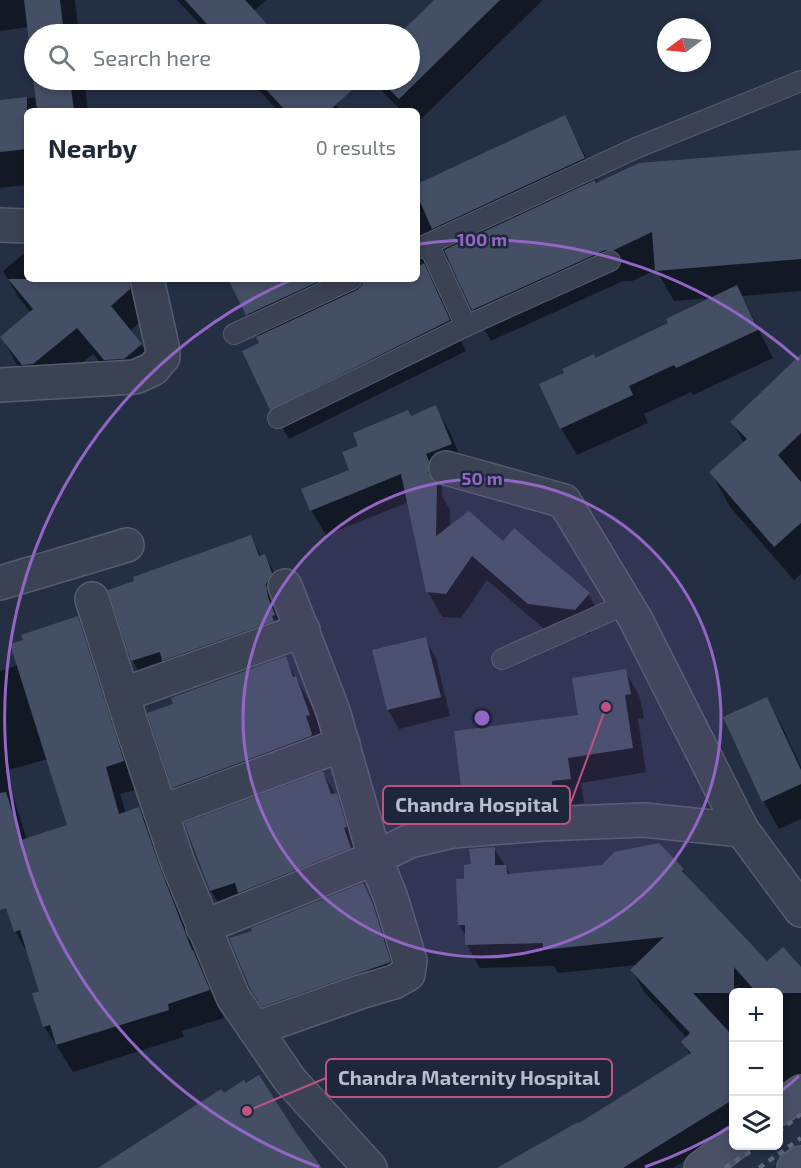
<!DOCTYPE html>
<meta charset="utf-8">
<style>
body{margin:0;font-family:"Exo 2",sans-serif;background:#f2f2f3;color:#1f2937}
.controls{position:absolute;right:18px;bottom:18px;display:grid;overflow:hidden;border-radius:9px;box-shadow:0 3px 9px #0003}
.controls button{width:54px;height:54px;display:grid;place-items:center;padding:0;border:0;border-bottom:2px solid #e0e1e3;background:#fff;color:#1f2937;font:30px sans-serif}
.compass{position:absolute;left:657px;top:18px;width:54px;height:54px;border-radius:50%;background:#fff;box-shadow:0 3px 9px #0003;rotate:254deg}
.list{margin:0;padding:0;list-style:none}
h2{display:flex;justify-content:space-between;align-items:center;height:78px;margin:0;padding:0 24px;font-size:26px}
h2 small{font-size:20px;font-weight:400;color:#747a83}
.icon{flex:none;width:33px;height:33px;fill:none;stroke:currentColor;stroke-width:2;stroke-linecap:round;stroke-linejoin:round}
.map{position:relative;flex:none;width:801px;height:1168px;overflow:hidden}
.search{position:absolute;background:#fff;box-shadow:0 3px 9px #0003;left:24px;top:24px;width:396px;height:66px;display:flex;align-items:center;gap:15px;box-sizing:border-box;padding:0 21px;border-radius:33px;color:#747a83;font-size:22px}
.panel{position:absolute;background:#fff;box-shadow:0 3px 9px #0003;left:24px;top:108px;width:396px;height:174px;border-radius:9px}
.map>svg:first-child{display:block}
.shadow{fill:#0007;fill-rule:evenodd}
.building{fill:#444f66}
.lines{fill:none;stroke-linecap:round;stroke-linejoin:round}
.service-casing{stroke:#555d6e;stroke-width:22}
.minor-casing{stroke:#555d6e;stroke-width:36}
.secondary-casing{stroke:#555d6e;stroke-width:36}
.service{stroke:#3a4253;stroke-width:20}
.minor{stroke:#3a4253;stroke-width:33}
.secondary{stroke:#485066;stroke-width:33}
.rail{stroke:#5c657a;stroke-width:4.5;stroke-dasharray:6 6;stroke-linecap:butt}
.ring{fill:none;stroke:#9366c5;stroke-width:3}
.centre{fill:#9366c5;stroke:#1e2739;stroke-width:3}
.ring-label{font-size:18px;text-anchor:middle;font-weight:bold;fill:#9366c5;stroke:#1e2739;stroke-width:5;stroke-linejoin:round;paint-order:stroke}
.leader{fill:none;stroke:#be5283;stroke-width:2}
.callout-dot{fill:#be5283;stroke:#1e2739;stroke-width:2}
.callout{fill:#1e2739;stroke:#be5283;stroke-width:2}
.callout-label{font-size:20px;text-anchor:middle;font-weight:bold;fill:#b7bdcd}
</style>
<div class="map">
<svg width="801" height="1168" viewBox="0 0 801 1168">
<rect width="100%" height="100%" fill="#252f44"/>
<g class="shadow">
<path d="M0,0H75L79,34H34V74L29,27L0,31Z"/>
<path d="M177,0H266L253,12L274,34H209Z"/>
<path d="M437,0H543L417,123V111H402L384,93L376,80H410V34H401Z"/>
<path d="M35,80H84L88,111H27V185L0,188V102L37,97Z"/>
<path d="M250,80H315L341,111H278Z"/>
<path d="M564,117L581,147L598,184L801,151V291L742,296L773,358L693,395L691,392L644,414L648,423L577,455L561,428L595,359L670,324L712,298L674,301L656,270L632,281H623L491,341L473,309L450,259L427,271L439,292L466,351L289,439L271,409L260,337L230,279H417V185Z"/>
<path d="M27,251V279H136L145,317L130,331L141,344L157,372L121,387L93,354L48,391L39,392L17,365L2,337L31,313L19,298L3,271Z"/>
<path d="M801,378V574L794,580L730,507L711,472L744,443L732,422Z"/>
<path d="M435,407L450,432L465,470L439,480L442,488V496L450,510V527L503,543L588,594L603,619L589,634L544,629L487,580L461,618L442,617L428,592L409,502L326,535L311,510L303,490L351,470L360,447L411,417Z"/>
<path d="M250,537L262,557L265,556L280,583L283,626L148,688L133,661L110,591Z"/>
<path d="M77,618L93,645L139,789L120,794L126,813L139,809L154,836L176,899L203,969L224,1018L182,1031L184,1037L73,1072L44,1026L41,993L30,957L15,931L0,883V671L18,665ZM48,759L69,826L27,840L5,771Z"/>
<path d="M425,639L436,658L450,716L399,729L388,710L373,651Z"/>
<path d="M285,658L311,705L325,742L190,814L174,787L175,705Z"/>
<path d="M625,671L639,695L644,718L638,719L646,772L581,783L584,803L565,806L567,825L480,835L466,811L580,716Z"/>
<path d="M767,699L782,726L801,767V819L779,829L764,802L725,718Z"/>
<path d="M323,773L352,822L359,856L227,918L211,891L186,824Z"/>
<path d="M494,848L511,875L683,870L689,881L767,963L801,970V1080L778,1101V992H734V1131L673,1168H500L578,1124L690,1055L683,1042L687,1038L645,993L632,970L637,965L558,973L554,966L480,968L467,945V938L459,925L466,881L473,866Z"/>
<path d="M367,892L383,919L405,990L267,1016L251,987Z"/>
</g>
<g class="building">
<path d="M24,0H60L64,34H34V80H70L74,111H37Z"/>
<path d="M185,0H245L276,34H216Z"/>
<path d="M434,0H500L399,99L380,80H410V34H399Z"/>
<path d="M257,80H363L329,111H286Z"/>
<path d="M27,97V149L0,152V100Z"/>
<path d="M565,115L585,158L432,229L417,195V184Z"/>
<path d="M801,150V259L655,271L652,232L614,250H605L472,310L444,250L595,180L596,183L639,163Z"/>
<path d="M424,263L450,320L270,410L242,351L259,343L256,337L357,290L362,285L364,279H417V267Z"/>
<path d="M8,279H129L130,289L111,306L142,344L124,359L104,360L77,328L33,364L22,365L0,337L33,309Z"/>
<path d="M228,279H324L246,315Z"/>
<path d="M737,285L758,330L676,368L674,365L629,386L633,395L560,429L539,384L564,373L562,369L594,354L595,358L668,323L666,319Z"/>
<path d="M801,354V433L778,455L801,482V523L774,547L709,472L747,439L730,422Z"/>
<path d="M436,405L452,444L426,454L429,461L428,473L437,484L436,536L469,511L503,541L514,528L590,593L575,610L528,604L472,556L446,594L426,592L401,474L310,511L301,489L349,470L342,452L358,446L353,433L408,410L411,416Z"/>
<path d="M251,535L259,556L265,554L272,573L266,584L268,597L275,615L272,616L274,621L162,661L160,652L131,661L108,590L134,581L133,577Z"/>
<path d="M78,616L124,761L106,767L119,814L139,807L161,870L192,950H193L210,990L168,1004L169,1010L56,1045L50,1025L43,1027L32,993L39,992L20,930L14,932L6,908L0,910V793L6,792L21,840L67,825L10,644L23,640L21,635Z"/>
<path d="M426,637L441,697L387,710L372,650Z"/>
<path d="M286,656L293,677L296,676L310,715L306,716L312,734L311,736L172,788L147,713L173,704L171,698L173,697Z"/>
<path d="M626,669L631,694L625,695L633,748L568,758L571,779L552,781L554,800L514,807L464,811L454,731L578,715L572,678Z"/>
<path d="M767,697L801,770V784L762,802L723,717Z"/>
<path d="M323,771L331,794L337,793L347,827L344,828L351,848L238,893L235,883L210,891L184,823Z"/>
<path d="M659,843L684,869L682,871L767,961L783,947L801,967V993H757L734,967V993H693L734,1037V1099L623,1168H497L578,1122L579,1123L691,1053L681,1042L690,1033L630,970L664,937L543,950V943L465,945V925H458L456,879H464V865L471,864L469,849L495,847V865H506L507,874L602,865L614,852Z"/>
<path d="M363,883L373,904L391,962L262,1007L250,988L229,938L252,931L251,928Z"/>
<path d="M259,1075L297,1134L322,1168H98L221,1089L224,1093L244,1080L246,1083Z"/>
</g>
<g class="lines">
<g class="service-casing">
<g id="service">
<path d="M428,244L466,326"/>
<path d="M417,249L636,148L801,81"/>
<path d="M234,334L352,279"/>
<path d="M278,418L466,326L610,261"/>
<path d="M502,659L626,604"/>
</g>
</g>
<g class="minor-casing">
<g id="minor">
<path d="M0,225L27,226"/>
<path d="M0,385L135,377L153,369L163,357L162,346L147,279"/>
<path d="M446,468L564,501L636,620L742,830L801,910"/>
<path d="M0,583L127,545"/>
<path d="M92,599L132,726L178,863L233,997L290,1080L370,1168"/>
<path d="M122,695L303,630"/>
<path d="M161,812L343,744"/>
<path d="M203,927L375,858L410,841L453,831L543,824L644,820L742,830"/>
<path d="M255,1029L360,992L394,982L408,974L410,961L391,898L375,858L333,711L285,586"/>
</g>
</g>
<g class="secondary-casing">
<g id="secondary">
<path d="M778,1109L801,1092"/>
<path d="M701,1168L734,1143"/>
<path d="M794,1168L801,1163"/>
</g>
</g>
<use href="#service" class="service"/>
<use href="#minor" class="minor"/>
<use href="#secondary" class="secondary"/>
<g class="rail">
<path d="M778,1132L801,1114"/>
<path d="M725,1168L759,1146"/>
<path d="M759,1168L801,1138"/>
</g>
</g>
<circle cx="482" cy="718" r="239" fill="#9366c5" fill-opacity=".12"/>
<g class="ring">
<circle cx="482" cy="718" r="239"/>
<path d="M799 1076A478 478 0 0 1 780 1092M732 1126A478 478 0 0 1 645 1167M319 1167A478 478 0 0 1 291 280M420 244A478 478 0 0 1 799 360"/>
</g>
<circle cx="482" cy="718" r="9" class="centre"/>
<g class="ring-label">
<text x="482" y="246">100 m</text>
<text x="482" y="485">50 m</text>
</g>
<path class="leader" d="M606 707L570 805M247 1111L326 1078"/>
<g class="callout-dot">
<circle cx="606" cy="707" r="6"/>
<circle cx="247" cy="1111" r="6"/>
</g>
<g class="callout">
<rect x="383" y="786" width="187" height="38" rx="6"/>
<rect x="326" y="1059" width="286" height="38" rx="6"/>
</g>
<g class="callout-label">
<text x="477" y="812">Chandra Hospital</text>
<text x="469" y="1085">Chandra Maternity Hospital</text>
</g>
</svg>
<div class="controls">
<button>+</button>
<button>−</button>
<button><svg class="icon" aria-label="layers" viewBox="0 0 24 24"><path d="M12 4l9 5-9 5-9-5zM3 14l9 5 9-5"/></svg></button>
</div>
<svg class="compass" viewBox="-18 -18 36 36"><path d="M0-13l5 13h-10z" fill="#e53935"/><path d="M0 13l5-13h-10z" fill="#747a83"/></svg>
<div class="search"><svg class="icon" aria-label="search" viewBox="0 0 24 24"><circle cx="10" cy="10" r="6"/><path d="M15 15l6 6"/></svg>Search here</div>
<section class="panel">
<h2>Nearby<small>0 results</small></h2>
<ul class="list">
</ul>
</section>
</div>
